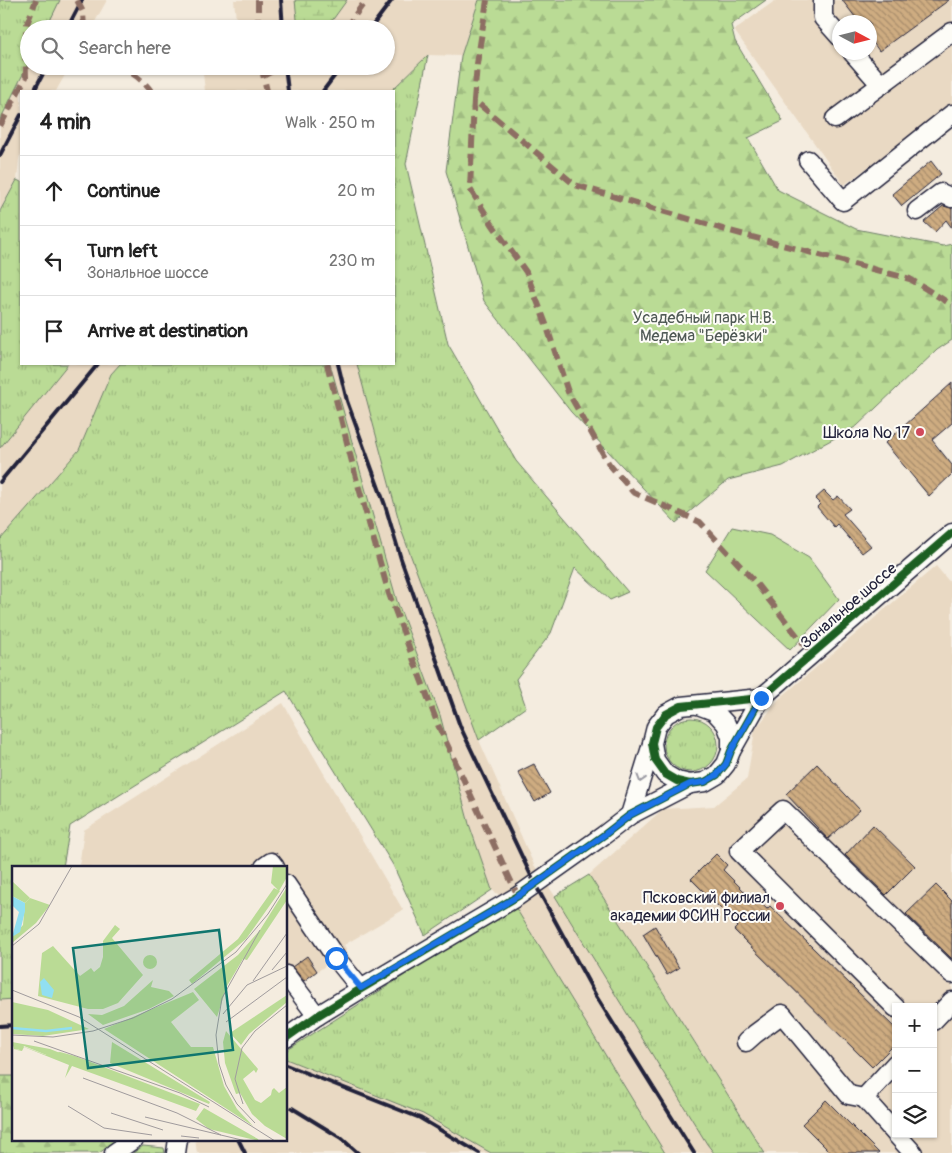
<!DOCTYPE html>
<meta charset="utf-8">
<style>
body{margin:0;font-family:Pangolin,sans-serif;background:#f2f2f2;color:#222}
.controls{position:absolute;right:15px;bottom:15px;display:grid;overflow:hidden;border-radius:0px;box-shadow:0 1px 4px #0004}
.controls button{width:45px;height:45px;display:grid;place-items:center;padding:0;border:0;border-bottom:1px solid #e0e0e0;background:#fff;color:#222;font:25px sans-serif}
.compass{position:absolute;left:832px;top:15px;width:45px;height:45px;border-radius:50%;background:#fff;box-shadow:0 1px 4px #0004;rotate:97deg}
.stop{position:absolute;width:15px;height:15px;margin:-11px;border:4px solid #1a73e8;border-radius:50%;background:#fff}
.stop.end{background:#1a73e8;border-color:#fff;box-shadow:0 1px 5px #0008}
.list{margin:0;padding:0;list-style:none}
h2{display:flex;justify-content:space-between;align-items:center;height:65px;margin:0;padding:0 20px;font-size:21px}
h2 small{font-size:16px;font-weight:400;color:#767676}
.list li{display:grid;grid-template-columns:32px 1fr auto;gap:15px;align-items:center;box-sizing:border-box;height:70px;padding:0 20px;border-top:1px solid #e0e0e0}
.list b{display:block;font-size:19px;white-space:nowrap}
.list p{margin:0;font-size:16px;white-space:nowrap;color:#767676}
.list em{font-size:16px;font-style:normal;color:#767676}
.icon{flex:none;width:28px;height:28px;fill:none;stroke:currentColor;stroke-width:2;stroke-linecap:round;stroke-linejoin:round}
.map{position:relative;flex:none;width:952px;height:1153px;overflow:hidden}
.search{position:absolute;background:#fff;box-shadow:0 1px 4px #0004;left:20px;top:20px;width:375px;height:55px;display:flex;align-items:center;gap:12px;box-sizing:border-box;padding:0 18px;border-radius:28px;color:#767676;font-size:19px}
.panel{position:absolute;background:#fff;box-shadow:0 1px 4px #0004;left:20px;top:90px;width:375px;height:275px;border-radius:0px}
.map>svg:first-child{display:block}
.built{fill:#e9d9c3;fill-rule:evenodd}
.grass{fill:url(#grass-tufts);stroke:#6e7e68}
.forest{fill:url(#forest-firs);stroke:#6e7e68}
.wetland{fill:url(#wetland-marsh);stroke:#6e7e68}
.garden{fill:#badb95;stroke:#6e7e68}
.building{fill:url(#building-back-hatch);stroke:#22223b}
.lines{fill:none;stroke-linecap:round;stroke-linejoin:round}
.minor-casing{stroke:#22223b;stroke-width:21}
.minor{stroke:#fdfcf7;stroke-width:18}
.rail{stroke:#22223b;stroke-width:4}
.quiet{stroke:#8d6e63;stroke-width:6;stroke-dasharray:12 6;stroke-linecap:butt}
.cycleway-casing{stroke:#fdfcf7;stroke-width:11}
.cycleway{stroke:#1b5e20;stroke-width:8}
.oneway{stroke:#9a9aa2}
.route{stroke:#1a73e8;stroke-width:6}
.poi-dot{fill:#d1495b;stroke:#fdfcf7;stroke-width:2}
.labels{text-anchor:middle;stroke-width:4;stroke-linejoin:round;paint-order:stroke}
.park-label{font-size:16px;fill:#505a56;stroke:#fdfcf7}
.poi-label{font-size:16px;fill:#22223b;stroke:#fdfcf7;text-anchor:end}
.street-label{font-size:16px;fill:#22223b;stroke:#fdfcf7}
.inset-river{fill:none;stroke:#91dff1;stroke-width:2.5}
.inset-road{fill:none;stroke:#a09b9d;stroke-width:1}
.view{fill:#0f766e;fill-opacity:0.15;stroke:#0f766e;stroke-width:2.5}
.inset-edge{fill:none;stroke:#22223b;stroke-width:2.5}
</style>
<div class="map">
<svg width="952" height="1153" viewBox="0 0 952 1153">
<defs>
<pattern id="grass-tufts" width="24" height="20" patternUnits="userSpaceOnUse" patternTransform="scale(1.25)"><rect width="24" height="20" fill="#badb95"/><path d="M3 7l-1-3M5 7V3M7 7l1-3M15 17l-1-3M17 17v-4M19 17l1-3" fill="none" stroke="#a0bc81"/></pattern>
<pattern id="forest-firs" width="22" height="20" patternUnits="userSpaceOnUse" patternTransform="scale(1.25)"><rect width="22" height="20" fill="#badb95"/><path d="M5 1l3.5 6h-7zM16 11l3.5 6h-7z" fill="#a0bc81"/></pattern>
<pattern id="wetland-marsh" width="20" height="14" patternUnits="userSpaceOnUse" patternTransform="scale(1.25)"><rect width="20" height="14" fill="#badb95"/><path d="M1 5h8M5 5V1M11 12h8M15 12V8" fill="none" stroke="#a0bc81"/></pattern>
<pattern id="building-back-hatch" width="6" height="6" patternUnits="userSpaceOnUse" patternTransform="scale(1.25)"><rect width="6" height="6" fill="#ceac81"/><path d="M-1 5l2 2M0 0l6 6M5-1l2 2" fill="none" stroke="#a78c6b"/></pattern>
</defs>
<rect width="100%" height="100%" fill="#f4ecdf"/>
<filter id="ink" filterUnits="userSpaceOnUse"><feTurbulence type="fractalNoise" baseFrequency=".02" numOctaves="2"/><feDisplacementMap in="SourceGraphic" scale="10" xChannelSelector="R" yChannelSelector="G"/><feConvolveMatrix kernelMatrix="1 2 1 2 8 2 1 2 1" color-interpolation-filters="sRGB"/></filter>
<g filter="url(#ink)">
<g class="built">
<path d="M60,0H107L91,29H46Z"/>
<path d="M234,0H295L298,29H230L236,19Z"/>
<path d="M347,0H479L461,56L428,55L391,91H205L203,73L207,66H386V29H326Z"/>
<path d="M776,0H952V105L844,185L734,30ZM840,22H870V52H840Z"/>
<path d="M29,62V66H70L56,91H21V154L19,158L17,180L0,211V120Z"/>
<path d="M68,364H120L111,374L79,450L0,540V448Z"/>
<path d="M330,364H357L402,532L479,740L534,865L555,896L714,1153H665L514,905L492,890L469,824L440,715L397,601Z"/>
<path d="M936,566L952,585V1153H765L589,875L663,809L714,806L747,779L755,730L779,699ZM896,1007H933V1134H896Z"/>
<path d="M283,703L403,910L344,945L347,950L286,994V867H79L84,830Z"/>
<path d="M14,999V1076H0V1000Z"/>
<path d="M286,1059L423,1114L491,1153H197L195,1139H286Z"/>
</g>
<g class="grass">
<path d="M0,0H60L46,29H29V62L0,120Z"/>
<path d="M428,55L406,164L448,344L516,461L628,592L610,600L575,568L551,633L516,679L526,707L479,740L402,532L357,364H394V91H391Z"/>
<path d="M17,180L21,182V364H68L0,448V211Z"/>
<path d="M120,364H330L397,601L440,715L469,824L492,890L425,935L393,865L286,691L70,826L63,867H14V999L0,1000V540L79,450L111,374Z"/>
<circle cx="691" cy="745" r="27"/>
<path d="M589,875L764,1152L765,1153H714L707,1144L555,896Z"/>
<path d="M514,905L665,1153H491L423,1114L286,1059V1051Z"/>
</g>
<g class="forest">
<path d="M479,0H766L731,25L735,41L783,121L748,138L778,190L856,229L943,246L952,244V340L937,350L857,426L783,466L728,480L676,523L571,412L484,301L446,171L461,56Z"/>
<path d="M0,1076H14V1139H119L99,1153H0Z"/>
<path d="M143,1146L164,1148L165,1153H133Z"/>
</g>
<path class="wetland" d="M295,0H347L326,29H298Z"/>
<path class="garden" d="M732,527L770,535L809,558L839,599L790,650L705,570Z"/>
<g class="building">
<path d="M842,0H949L879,51L870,38V22H859Z"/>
<path d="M931,161L941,174L902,206L892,194Z"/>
<path d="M943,206L952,208V228L946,220L935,232L924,222Z"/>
<path d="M952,383V423L932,440L952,465V474L929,496L885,443Z"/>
<path d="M824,491L833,500L838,496L850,509L843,514L871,546L862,553L837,524L834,527L817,507L820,504L815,499Z"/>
<path d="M534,764L550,793L535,802L518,772Z"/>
<path d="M817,764L860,810L828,839L786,794Z"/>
<path d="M873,825L915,866L886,895L845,855Z"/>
<path d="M716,854L727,865L723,870L750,897L753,894L767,909L770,906L896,1029V1043L872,1067L734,930L738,926L691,879Z"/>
<path d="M936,885L952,901V959L906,914Z"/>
<path d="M655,926L679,968L667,975L643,934Z"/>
<path d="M307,956L317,971L304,981L292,967Z"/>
<path d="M826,1100L879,1153H831L802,1124Z"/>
</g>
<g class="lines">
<g class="minor-casing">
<g id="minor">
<path d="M823,0V18L840,37"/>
<path d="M852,52L881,85"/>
<path d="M835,119L952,32"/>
<path d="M808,160L843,201L952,114"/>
<path d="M917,211L941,193L952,198"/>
<path d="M761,698L681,706L666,714L656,727L652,743L655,760L665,774L677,781L690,784L705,782L717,775L726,764L731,751L761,698L952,533"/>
<path d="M698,705L714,711L726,724L731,737V751"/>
<path d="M630,815L652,744"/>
<path d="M264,867L271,862L275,867"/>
<path d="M286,884L336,958L361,989"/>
<path d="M286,975L317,1016"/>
<path d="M896,1008L739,851L783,810L952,974"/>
<path d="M933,1021L952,1001"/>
<path d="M286,1038L317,1016L361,989L518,896L604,835L630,815L690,784"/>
<path d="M746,1042L755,1034L782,1014L849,1095L864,1098"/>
<path d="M896,1063L864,1098L896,1134"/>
<path d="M896,1134L913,1153"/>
<path d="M114,1153L134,1139"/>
<path d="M176,1153L178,1139"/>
</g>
</g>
<use href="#minor" class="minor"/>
<g class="rail">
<path d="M281,0L283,29"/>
<path d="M67,29L82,0"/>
<path d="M370,29L392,0"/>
<path d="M285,66L288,91"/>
<path d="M34,91L47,66"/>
<path d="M323,91L342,66"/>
<path d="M0,155L21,115"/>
<path d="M338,364L347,401L385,505L401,559L460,726L535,884L596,996L694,1153"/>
<path d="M0,482L98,364"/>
<path d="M0,1026L14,1025"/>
<path d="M286,1065L420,1118L479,1153"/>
<path d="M292,1108L341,1138L358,1153"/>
<path d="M238,1139L245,1153"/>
</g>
<g class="quiet">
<path d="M77,0L83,12L84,29"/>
<path d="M487,0L477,64L474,100L575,185L726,230L910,279L952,305"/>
<path d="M258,29V0"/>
<path d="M345,29L366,0"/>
<path d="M115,66C130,70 142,79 151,91"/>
<path d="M261,66L267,91"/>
<path d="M263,76L282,66"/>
<path d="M474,100L470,189L492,224L526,272L546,324L568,392L609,464L633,492L700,522L754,581L803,643L813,653"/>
<path d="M0,126L26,77L25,44L27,24L36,0"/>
<path d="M327,364L355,474L389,594L438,725L518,896"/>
</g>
<g class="cycleway-casing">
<g id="cycleway">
<path d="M761,698L681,706L666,714L656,727L652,743L655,760L665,774L677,781L690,784L705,782L717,775L726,764L731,751L761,698L952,533"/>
<path d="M286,1038L317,1016L361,989L518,896L604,835L630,815L690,784"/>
</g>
</g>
<use href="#cycleway" class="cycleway"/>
</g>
<defs><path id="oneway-chevron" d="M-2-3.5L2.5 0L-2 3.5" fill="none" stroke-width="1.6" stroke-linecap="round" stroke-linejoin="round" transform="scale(1.25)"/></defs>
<use class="oneway" href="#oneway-chevron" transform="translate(641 779) rotate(107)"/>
</g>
<g class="lines" filter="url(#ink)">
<path class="route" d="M336,958L361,988L518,896L604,835L630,815L690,784L705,782L717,775L726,764L731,751L761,698"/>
</g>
<g class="poi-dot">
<circle cx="920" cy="432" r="5"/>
<circle cx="780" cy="906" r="5"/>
</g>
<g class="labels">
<g class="park-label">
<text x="704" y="323">Усадебный парк Н.В.<tspan x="704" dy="18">Медема "Берёзки"</tspan></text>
</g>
<g class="poi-label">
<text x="910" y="438">Школа № 17</text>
<text x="770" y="903">Псковский филиал<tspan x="770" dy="18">академии ФСИН России</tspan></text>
</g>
<g class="street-label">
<text transform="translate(848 605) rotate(-41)" y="6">Зональное шоссе</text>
</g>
</g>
<g transform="translate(12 866)">
<rect width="275" height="275" fill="#f4ecdf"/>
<path d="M261,0H275V11L267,25L259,17ZM275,21V34L235,94L231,93L215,120L205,151L182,123L226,89L248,64ZM262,22L268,25L234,73L180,118L177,114L226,73ZM141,114L139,121L157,125L162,130L137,143L91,159L76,148L90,149L112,140ZM181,126L187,134L159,156L179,181H201L212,220L225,243L241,260L92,163ZM100,176L198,236L197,238L98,197ZM10,180L34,189L48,186L63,190L188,238L184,245L60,200L53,212L57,199L12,181L10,185L0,183L7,184Z" fill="#badb95"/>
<path d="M18,32L38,39L24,57L0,77V71L11,59L13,37ZM103,59L108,63L100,72L131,109L106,137L91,143H76L26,130L30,87L41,80L68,110L79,102L82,106L88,101L91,91V75ZM275,129V136L237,168L229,179L218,167ZM214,165L246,203L244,207L242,204L231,213L243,234L249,237L259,229L260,224L262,222L267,227L275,221V273L253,260L240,248L228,227L224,228L213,197L211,176ZM0,176L38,183L48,187L37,190L12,180L9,184L2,183Z" fill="#badb95"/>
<path d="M0,15L18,32L13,37L0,30ZM0,136L36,144L77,163L31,170L0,168ZM192,242L246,273L247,275L197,263L184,253Z" fill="#badb95"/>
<path d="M131 96a7 7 0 1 1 14 0a7 7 0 1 1-14 0Z" fill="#badb95"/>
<path d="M0,30L13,37V45L8,66L0,71L7,46L0,39ZM32,112L42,124L40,132L30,129L28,116Z" fill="#91dff1"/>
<path class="inset-river" d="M0,162L34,165L60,162"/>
<path class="inset-road" d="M0,80L27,58L60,0M260,104L275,86M241,115L275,67M0,124L67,151L263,275M211,148L235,119L275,100M214,156L275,111M0,169L41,171L81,165L121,152L160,133L224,86L256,48L275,18M22,175L168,227L197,241M71,212L165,247L209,269M231,238L223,213L230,182L243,165L275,139M56,240L92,262L140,269M99,247L151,264M133,251L234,275M243,257L225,238L214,219L207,198L204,169L210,132L248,64M169,270L187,272"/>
<path class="view" d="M207,64L221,184L76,202L61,82Z"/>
<rect width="275" height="275" class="inset-edge"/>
</g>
</svg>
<div class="controls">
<button>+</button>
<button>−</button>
<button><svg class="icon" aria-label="layers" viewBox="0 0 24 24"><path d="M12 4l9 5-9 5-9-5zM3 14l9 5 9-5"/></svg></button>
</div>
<svg class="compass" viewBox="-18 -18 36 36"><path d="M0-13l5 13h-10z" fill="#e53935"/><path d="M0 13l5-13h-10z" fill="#767676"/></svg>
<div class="stop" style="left:336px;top:958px"></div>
<div class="stop end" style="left:761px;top:698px"></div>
<div class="search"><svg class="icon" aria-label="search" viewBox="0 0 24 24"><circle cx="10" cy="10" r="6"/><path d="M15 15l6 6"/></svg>Search here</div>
<section class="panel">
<h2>4 min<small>Walk · 250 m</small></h2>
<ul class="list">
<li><svg class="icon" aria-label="ahead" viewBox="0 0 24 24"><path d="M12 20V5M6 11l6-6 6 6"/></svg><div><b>Continue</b></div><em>20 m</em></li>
<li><svg class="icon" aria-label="left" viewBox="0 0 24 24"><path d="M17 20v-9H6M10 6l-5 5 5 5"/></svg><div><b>Turn left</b><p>Зональное шоссе</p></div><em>230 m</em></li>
<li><svg class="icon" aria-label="arrive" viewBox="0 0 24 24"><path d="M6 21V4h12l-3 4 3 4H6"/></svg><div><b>Arrive at destination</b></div></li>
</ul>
</section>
</div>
